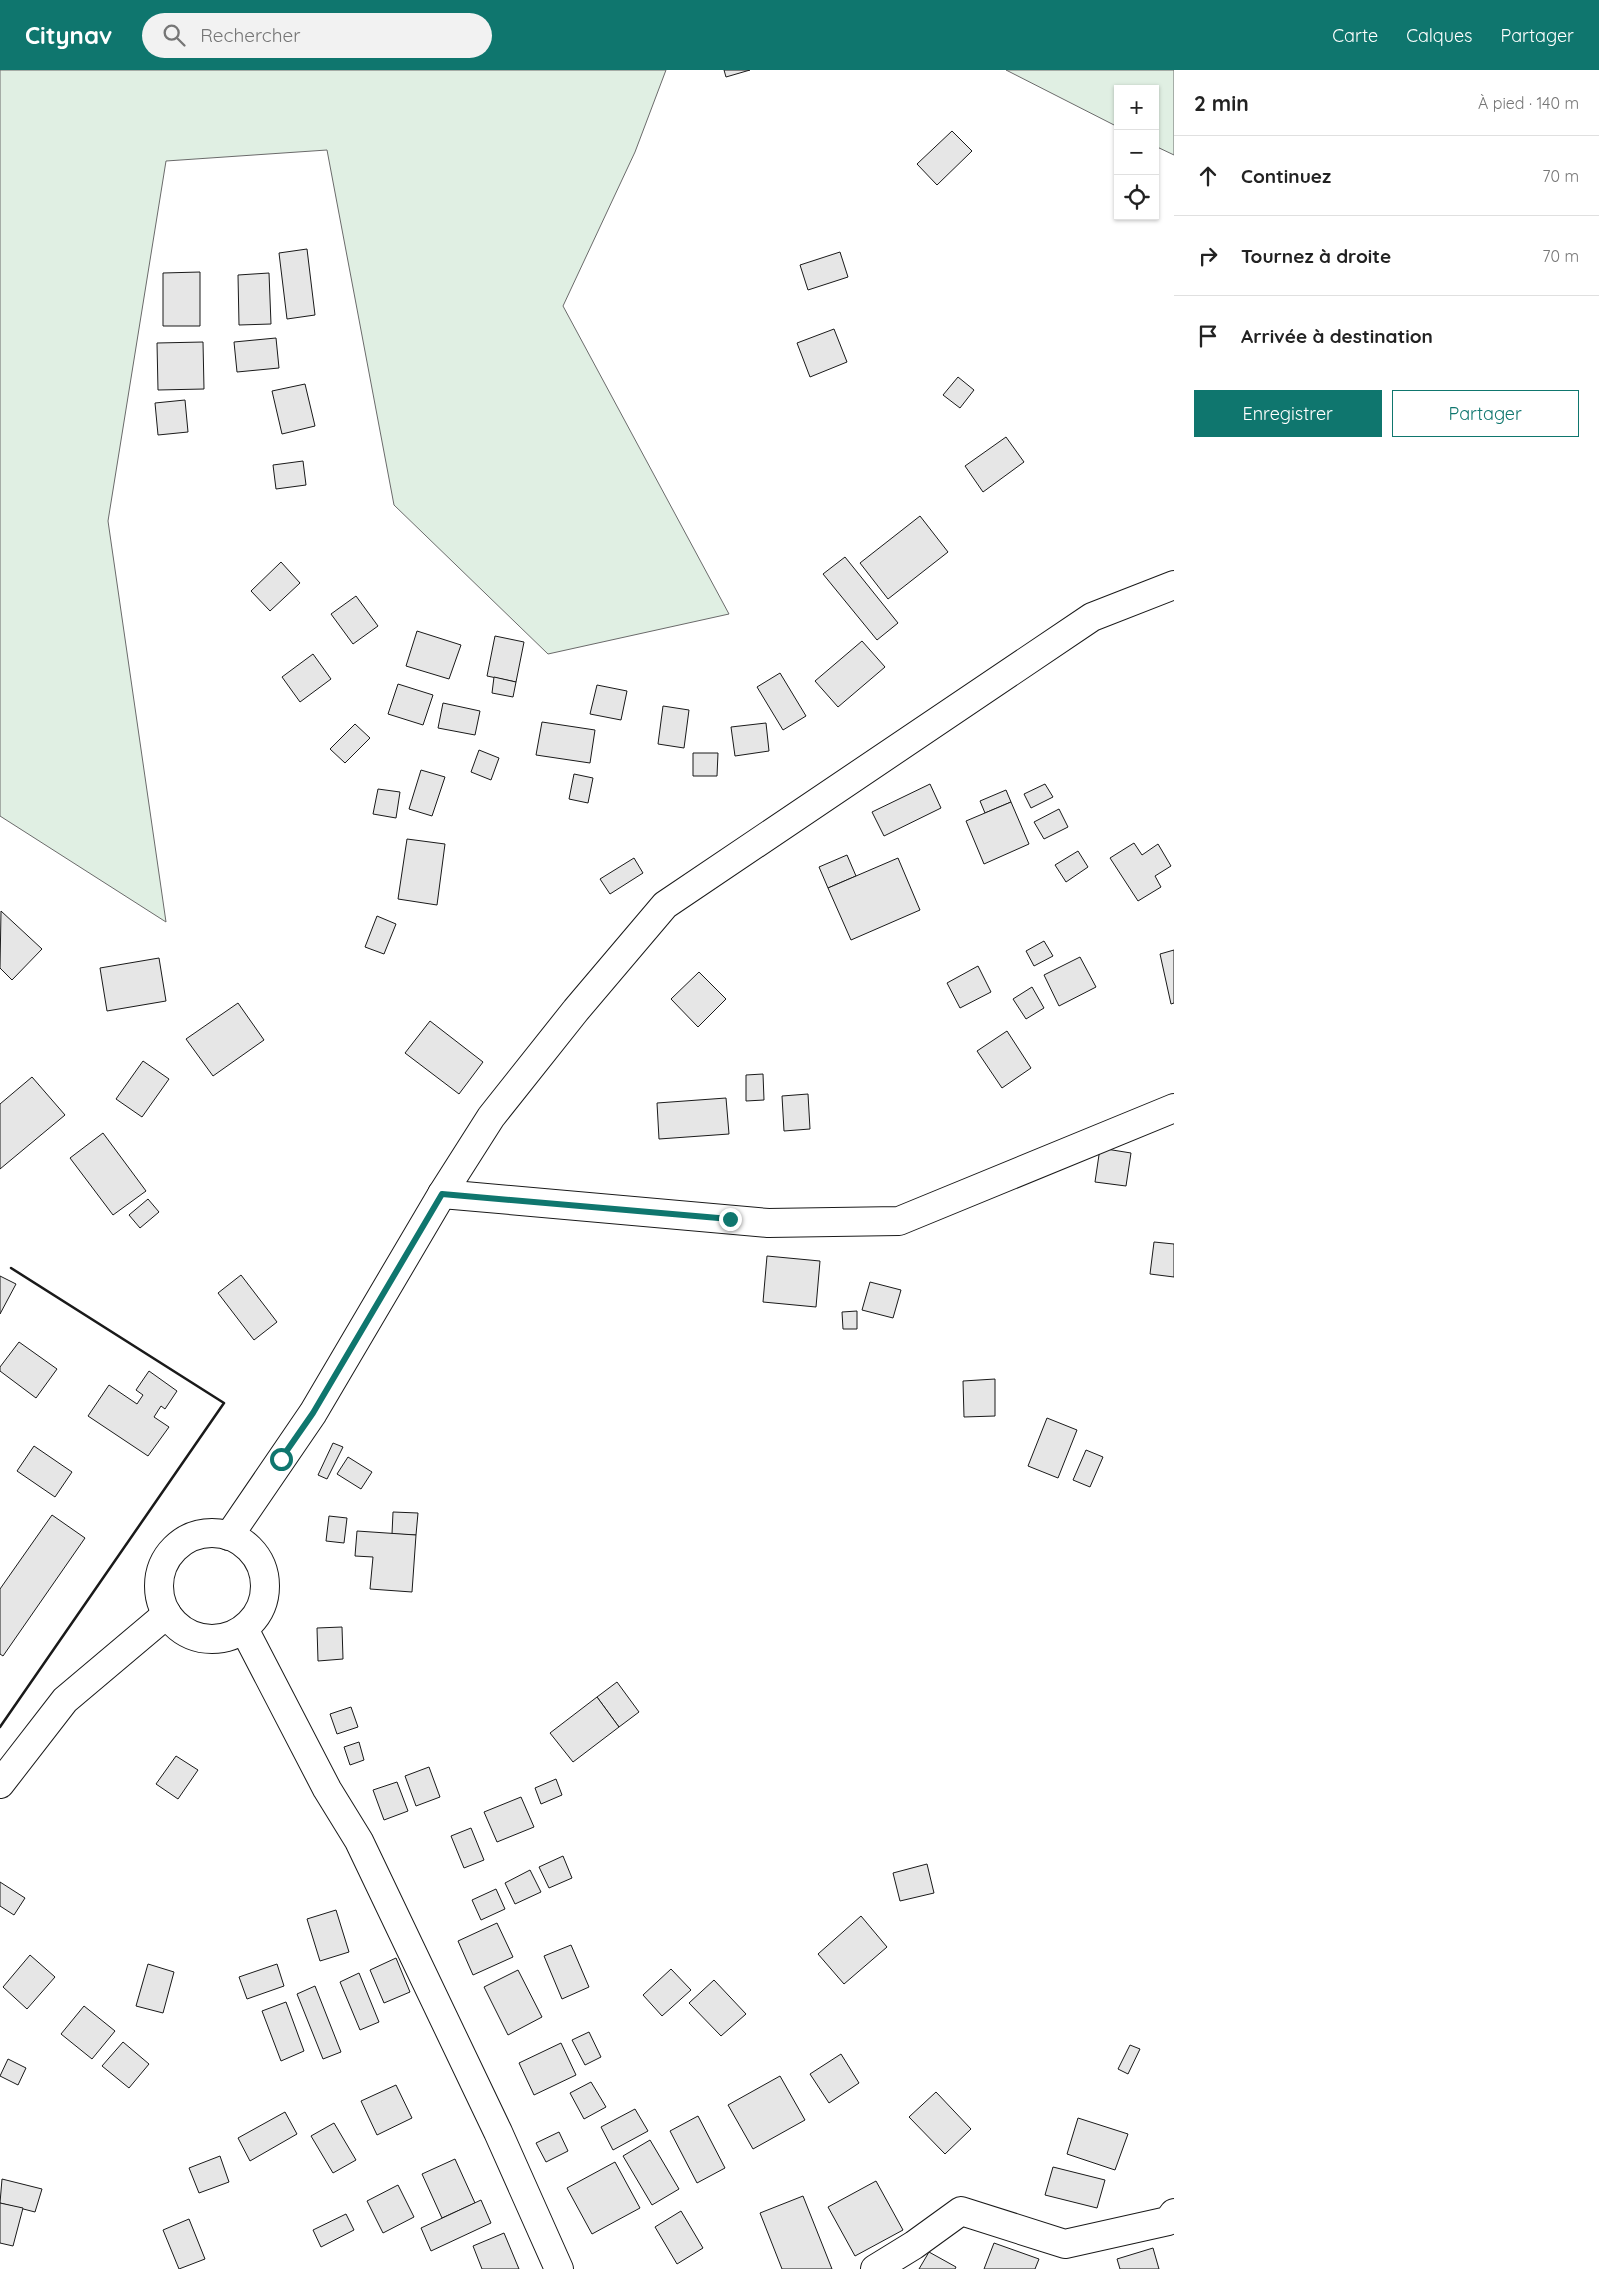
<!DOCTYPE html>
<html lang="fr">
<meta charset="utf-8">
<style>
body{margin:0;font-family:Quicksand,sans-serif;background:#f2f2f2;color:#222}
.controls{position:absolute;right:15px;top:15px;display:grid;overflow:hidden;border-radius:0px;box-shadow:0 1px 4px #0004}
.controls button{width:45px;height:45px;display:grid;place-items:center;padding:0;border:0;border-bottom:1px solid #e0e0e0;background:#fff;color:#222;font:25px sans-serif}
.stop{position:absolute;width:15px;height:15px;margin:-11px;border:4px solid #0f766e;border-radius:50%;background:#fff}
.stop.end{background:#0f766e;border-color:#fff;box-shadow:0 1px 5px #0008}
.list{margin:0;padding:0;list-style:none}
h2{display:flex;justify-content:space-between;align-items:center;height:65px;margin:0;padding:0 20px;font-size:21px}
h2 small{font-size:16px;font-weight:400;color:#767676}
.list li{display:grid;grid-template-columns:32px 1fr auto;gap:15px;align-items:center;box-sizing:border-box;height:80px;padding:0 20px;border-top:1px solid #e0e0e0}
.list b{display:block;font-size:19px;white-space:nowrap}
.list em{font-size:16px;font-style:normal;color:#767676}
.actions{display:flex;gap:10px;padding:15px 20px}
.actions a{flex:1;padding:11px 0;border:1px solid #0f766e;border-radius:0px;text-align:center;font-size:18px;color:#0f766e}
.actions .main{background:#0f766e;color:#fff}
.icon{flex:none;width:28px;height:28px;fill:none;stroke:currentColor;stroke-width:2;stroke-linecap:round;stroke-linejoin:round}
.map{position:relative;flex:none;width:1174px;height:2199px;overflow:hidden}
header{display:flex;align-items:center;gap:30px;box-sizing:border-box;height:70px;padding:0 25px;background:#0f766e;color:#fff}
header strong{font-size:24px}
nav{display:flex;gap:28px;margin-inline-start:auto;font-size:18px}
.search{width:350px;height:45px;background:#f2f2f2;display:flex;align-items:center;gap:12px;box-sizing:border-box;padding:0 18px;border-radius:28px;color:#767676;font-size:19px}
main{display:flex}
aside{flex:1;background:#fff}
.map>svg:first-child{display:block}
.green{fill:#e0efe3;stroke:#6a6a6a}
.building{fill:#e6e6e6;stroke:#1a1a1a}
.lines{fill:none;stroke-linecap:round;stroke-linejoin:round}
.minor-casing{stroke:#1a1a1a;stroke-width:30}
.minor{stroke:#fff;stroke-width:28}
.wall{stroke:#1a1a1a;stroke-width:2.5}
.route{stroke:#0f766e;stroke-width:6}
</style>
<header>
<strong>Citynav</strong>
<div class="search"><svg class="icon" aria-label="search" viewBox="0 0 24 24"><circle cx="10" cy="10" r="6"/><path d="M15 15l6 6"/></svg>Rechercher</div>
<nav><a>Carte</a><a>Calques</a><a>Partager</a></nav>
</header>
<main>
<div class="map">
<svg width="1174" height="2199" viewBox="0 0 1174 2199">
<rect width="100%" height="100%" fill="#fff"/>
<g class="green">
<path d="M0,0H666L635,82L563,236L729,544L548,584L394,435L327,80L166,91L108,451L166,852L0,746Z"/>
<path d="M1006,0H1174V85L1155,76V19H1118V57Z"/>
</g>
<g class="building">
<path d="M724,0H750L726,7Z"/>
<path d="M952,61L972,81L937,115L917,94Z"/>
<path d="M307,179L315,245L287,249L279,183Z"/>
<path d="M840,182L848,207L808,220L800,195Z"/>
<path d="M200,202V256H163V203Z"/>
<path d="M269,203L271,254L239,255L238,205Z"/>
<path d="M834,259L847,292L810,307L797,273Z"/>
<path d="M276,268L279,298L237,302L234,272Z"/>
<path d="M203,272L204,319L158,320L157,273Z"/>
<path d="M958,307L974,320L960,338L943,325Z"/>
<path d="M305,314L315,356L282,364L272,321Z"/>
<path d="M185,330L188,362L158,365L155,333Z"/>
<path d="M1006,367L1024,392L983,422L965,396Z"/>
<path d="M303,391L306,415L276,419L273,395Z"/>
<path d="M920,446L948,482L888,529L860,493Z"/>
<path d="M845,487L898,553L877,570L823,504Z"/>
<path d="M281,492L300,513L270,541L251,521Z"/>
<path d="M356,526L378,556L353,574L331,544Z"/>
<path d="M417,561L461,575L449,609L406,596Z"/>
<path d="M495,566L524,572L516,612L487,606Z"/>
<path d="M862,571L885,597L838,637L815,611Z"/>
<path d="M313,584L331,609L300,632L282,607Z"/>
<path d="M780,603L806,646L783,660L757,617Z"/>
<path d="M494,607L516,612L513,627L492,623Z"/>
<path d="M398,614L433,625L423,655L388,644Z"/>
<path d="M597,615L627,621L621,650L590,644Z"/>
<path d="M443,633L480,641L475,665L438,658Z"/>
<path d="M663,636L689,640L684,678L658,674Z"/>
<path d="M542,652L595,660L590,693L536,685Z"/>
<path d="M766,653L769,681L735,686L731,657Z"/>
<path d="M355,654L370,668L345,693L330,679Z"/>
<path d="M479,680L499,688L491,710L471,702Z"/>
<path d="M693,683H718L717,706H693Z"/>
<path d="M421,700L445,707L432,746L409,739Z"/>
<path d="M574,704L593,708L588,733L569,729Z"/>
<path d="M930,714L941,738L884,766L872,742Z"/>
<path d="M1045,714L1053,727L1031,738L1024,724Z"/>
<path d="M378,719L400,722L396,748L373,744Z"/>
<path d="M1006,720L1011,732L985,743L980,731Z"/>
<path d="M1011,732L1029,774L984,794L966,751Z"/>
<path d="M1059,739L1068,757L1044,769L1034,752Z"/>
<path d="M407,769L445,774L437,835L398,829Z"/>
<path d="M1134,773L1142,785L1158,774L1171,796L1155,806L1161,817L1138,831L1110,788Z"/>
<path d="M1078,781L1088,797L1066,812L1055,795Z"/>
<path d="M847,785L856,806L828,818L819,797Z"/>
<path d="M634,788L643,803L610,824L600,809Z"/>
<path d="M898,788L920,840L851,870L828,818Z"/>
<path d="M1,841L42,879L12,910L0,898Z"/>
<path d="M377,846L396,854L384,884L365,877Z"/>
<path d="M1044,871L1053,886L1034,896L1026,881Z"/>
<path d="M1174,880V933L1171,934L1160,884Z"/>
<path d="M1080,887L1096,917L1059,936L1044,905Z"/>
<path d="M159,888L166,931L107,941L100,898Z"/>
<path d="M978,896L991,922L960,938L947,913Z"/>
<path d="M699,902L726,929L698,957L671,929Z"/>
<path d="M1032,917L1044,938L1026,949L1013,929Z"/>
<path d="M238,933L264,970L213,1006L186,969Z"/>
<path d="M430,951L483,992L459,1024L405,983Z"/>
<path d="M1007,961L1031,998L1002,1018L977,981Z"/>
<path d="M143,991L169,1009L142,1047L116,1029Z"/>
<path d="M763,1004L764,1030L746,1031V1005Z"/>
<path d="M32,1007L65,1045L0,1099V1034Z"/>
<path d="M808,1024L810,1059L784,1061L782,1026Z"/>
<path d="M726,1028L729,1064L659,1069L657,1033Z"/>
<path d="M103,1063L146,1121L113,1145L70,1088Z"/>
<path d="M1100,1078L1131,1083L1126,1116L1095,1112Z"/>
<path d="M148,1129L159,1142L140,1158L129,1145Z"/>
<path d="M1154,1172L1174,1174V1207L1150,1204Z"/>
<path d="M767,1186L820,1191L816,1237L763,1232Z"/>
<path d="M241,1205L277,1252L254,1270L218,1223Z"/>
<path d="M0,1206L16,1214L0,1244Z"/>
<path d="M870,1212L901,1220L893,1248L862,1240Z"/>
<path d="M857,1241V1259H843L842,1242Z"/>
<path d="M19,1272L57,1299L36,1328L0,1301V1297Z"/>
<path d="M149,1301L177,1321L165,1339L161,1336L154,1347L169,1357L148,1386L88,1346L109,1315L137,1334L143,1325L136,1320Z"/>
<path d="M995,1309V1346L964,1347L963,1311Z"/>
<path d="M1047,1348L1077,1360L1058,1408L1028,1396Z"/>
<path d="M333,1373L343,1377L327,1409L318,1405Z"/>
<path d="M34,1376L72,1402L55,1427L17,1401Z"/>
<path d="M1086,1380L1103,1387L1090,1417L1073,1410Z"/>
<path d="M348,1387L372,1402L361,1419L337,1404Z"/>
<path d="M393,1442L418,1443L416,1465L392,1464Z"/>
<path d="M52,1445L85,1468L3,1586L0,1584V1519Z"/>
<path d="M329,1446L347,1448L344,1473L326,1471Z"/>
<path d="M357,1461L416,1465L412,1522L370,1519L373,1487L355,1486Z"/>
<path d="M342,1557L343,1589L318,1591L317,1558Z"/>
<path d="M617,1612L639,1642L619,1657L597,1627Z"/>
<path d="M597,1627L619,1657L573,1692L550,1663Z"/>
<path d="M351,1637L358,1657L337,1664L330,1644Z"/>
<path d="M359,1672L364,1690L350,1695L344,1677Z"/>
<path d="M176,1686L198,1700L178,1729L156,1714Z"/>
<path d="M429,1697L440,1727L416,1736L405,1706Z"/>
<path d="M556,1709L562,1725L541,1734L535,1718Z"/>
<path d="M397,1712L408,1741L384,1750L373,1720Z"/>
<path d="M521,1727L534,1757L497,1772L484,1742Z"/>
<path d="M471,1758L484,1790L464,1798L451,1766Z"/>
<path d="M563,1786L572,1808L549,1818L539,1797Z"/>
<path d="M927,1794L934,1823L900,1831L893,1803Z"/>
<path d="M530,1800L541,1822L515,1834L505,1813Z"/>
<path d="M0,1812L25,1828L14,1845L0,1836Z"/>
<path d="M496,1819L505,1839L481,1850L472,1830Z"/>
<path d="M336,1840L349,1882L320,1891L307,1849Z"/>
<path d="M861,1846L887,1877L844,1914L818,1884Z"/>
<path d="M497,1853L513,1887L473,1905L458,1871Z"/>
<path d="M571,1875L589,1917L562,1929L544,1886Z"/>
<path d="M30,1885L55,1907L27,1939L3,1917Z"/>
<path d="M396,1888L410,1922L384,1933L370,1900Z"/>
<path d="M148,1894L174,1902L163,1943L136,1936Z"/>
<path d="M277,1894L284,1916L247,1929L239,1907Z"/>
<path d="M671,1899L691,1920L662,1946L643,1925Z"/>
<path d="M518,1900L542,1947L508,1965L484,1917Z"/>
<path d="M359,1903L379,1952L360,1960L340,1912Z"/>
<path d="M714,1910L746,1944L721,1966L689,1933Z"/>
<path d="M315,1916L341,1982L323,1989L297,1924Z"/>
<path d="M286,1932L304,1981L281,1991L262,1941Z"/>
<path d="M84,1936L115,1961L92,1989L61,1964Z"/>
<path d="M589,1962L601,1987L585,1995L572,1970Z"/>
<path d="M123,1972L149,1994L129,2018L102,1996Z"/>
<path d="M561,1973L576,2005L534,2025L519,1993Z"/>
<path d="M1130,1975L1140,1979L1128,2004L1118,1999Z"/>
<path d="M841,1984L859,2013L829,2033L810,2004Z"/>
<path d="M8,1989L26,1998L18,2015L0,2006Z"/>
<path d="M780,2006L805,2050L753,2079L728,2035Z"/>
<path d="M591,2012L606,2037L584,2049L570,2023Z"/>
<path d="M396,2015L412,2048L377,2065L361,2031Z"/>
<path d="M936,2022L971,2059L945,2084L909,2047Z"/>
<path d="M635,2039L648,2061L613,2080L601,2057Z"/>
<path d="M285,2042L297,2064L250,2091L238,2068Z"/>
<path d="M698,2046L725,2098L697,2113L670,2061Z"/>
<path d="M1078,2048L1128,2064L1115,2100L1067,2084Z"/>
<path d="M334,2053L356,2090L333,2103L311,2066Z"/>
<path d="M559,2062L568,2081L546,2092L536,2073Z"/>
<path d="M650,2070L679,2119L652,2135L623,2086Z"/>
<path d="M220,2086L229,2112L199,2123L189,2098Z"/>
<path d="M455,2089L475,2133L442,2148L422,2104Z"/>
<path d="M615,2092L640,2138L592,2164L567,2118Z"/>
<path d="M1053,2097L1105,2110L1097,2138L1045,2125Z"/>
<path d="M2,2109L42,2119L35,2142L0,2133Z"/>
<path d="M876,2111L903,2160L855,2186L828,2137Z"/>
<path d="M398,2115L414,2147L383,2163L367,2131Z"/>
<path d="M803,2126L832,2199H782L760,2143Z"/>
<path d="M481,2130L491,2153L431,2181L421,2158Z"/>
<path d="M0,2133L23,2138L13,2176L0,2173Z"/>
<path d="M681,2141L703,2178L677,2194L655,2157Z"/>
<path d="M346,2144L354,2160L321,2177L313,2160Z"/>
<path d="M189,2149L205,2189L179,2199L163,2160Z"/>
<path d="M504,2163L519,2199H482L473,2176Z"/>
<path d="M994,2173L1039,2189L1035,2199H984Z"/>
<path d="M1153,2178L1159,2199H1120L1117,2189Z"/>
<path d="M929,2182L956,2197L955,2199H919Z"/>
</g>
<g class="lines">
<g class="minor-casing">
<g id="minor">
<path d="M442,1124L768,1153L899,1151L1174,1038"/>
<circle cx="212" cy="1516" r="53"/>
<path d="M229,1466L313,1343L442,1124L491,1047L576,940L665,835L1092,547L1174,515"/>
<path d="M244,1559L327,1719L359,1771L498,2062L559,2199"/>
<path d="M0,1714L65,1630L167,1544"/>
<path d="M875,2199L914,2175L961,2141L1065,2174L1168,2151L1174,2143"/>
</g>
</g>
<use href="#minor" class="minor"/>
<path class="wall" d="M0,1657L224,1333L11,1198"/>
</g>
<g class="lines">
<path class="route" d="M281,1389L313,1343L442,1124L730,1149"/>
</g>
</svg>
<div class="controls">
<button>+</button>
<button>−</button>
<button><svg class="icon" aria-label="locate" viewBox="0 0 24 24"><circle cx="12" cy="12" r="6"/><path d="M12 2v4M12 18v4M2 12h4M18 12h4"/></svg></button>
</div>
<div class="stop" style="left:281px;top:1389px"></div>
<div class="stop end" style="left:730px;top:1149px"></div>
</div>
<aside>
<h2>2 min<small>À pied · 140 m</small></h2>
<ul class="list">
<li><svg class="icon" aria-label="ahead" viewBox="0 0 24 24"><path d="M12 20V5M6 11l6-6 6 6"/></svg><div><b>Continuez</b></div><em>70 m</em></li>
<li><svg class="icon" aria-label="right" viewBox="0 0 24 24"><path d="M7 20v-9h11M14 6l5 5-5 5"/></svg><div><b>Tournez à droite</b></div><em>70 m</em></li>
<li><svg class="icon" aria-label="arrive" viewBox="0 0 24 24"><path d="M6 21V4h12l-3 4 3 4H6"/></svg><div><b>Arrivée à destination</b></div></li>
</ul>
<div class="actions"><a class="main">Enregistrer</a><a>Partager</a></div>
</aside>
</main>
